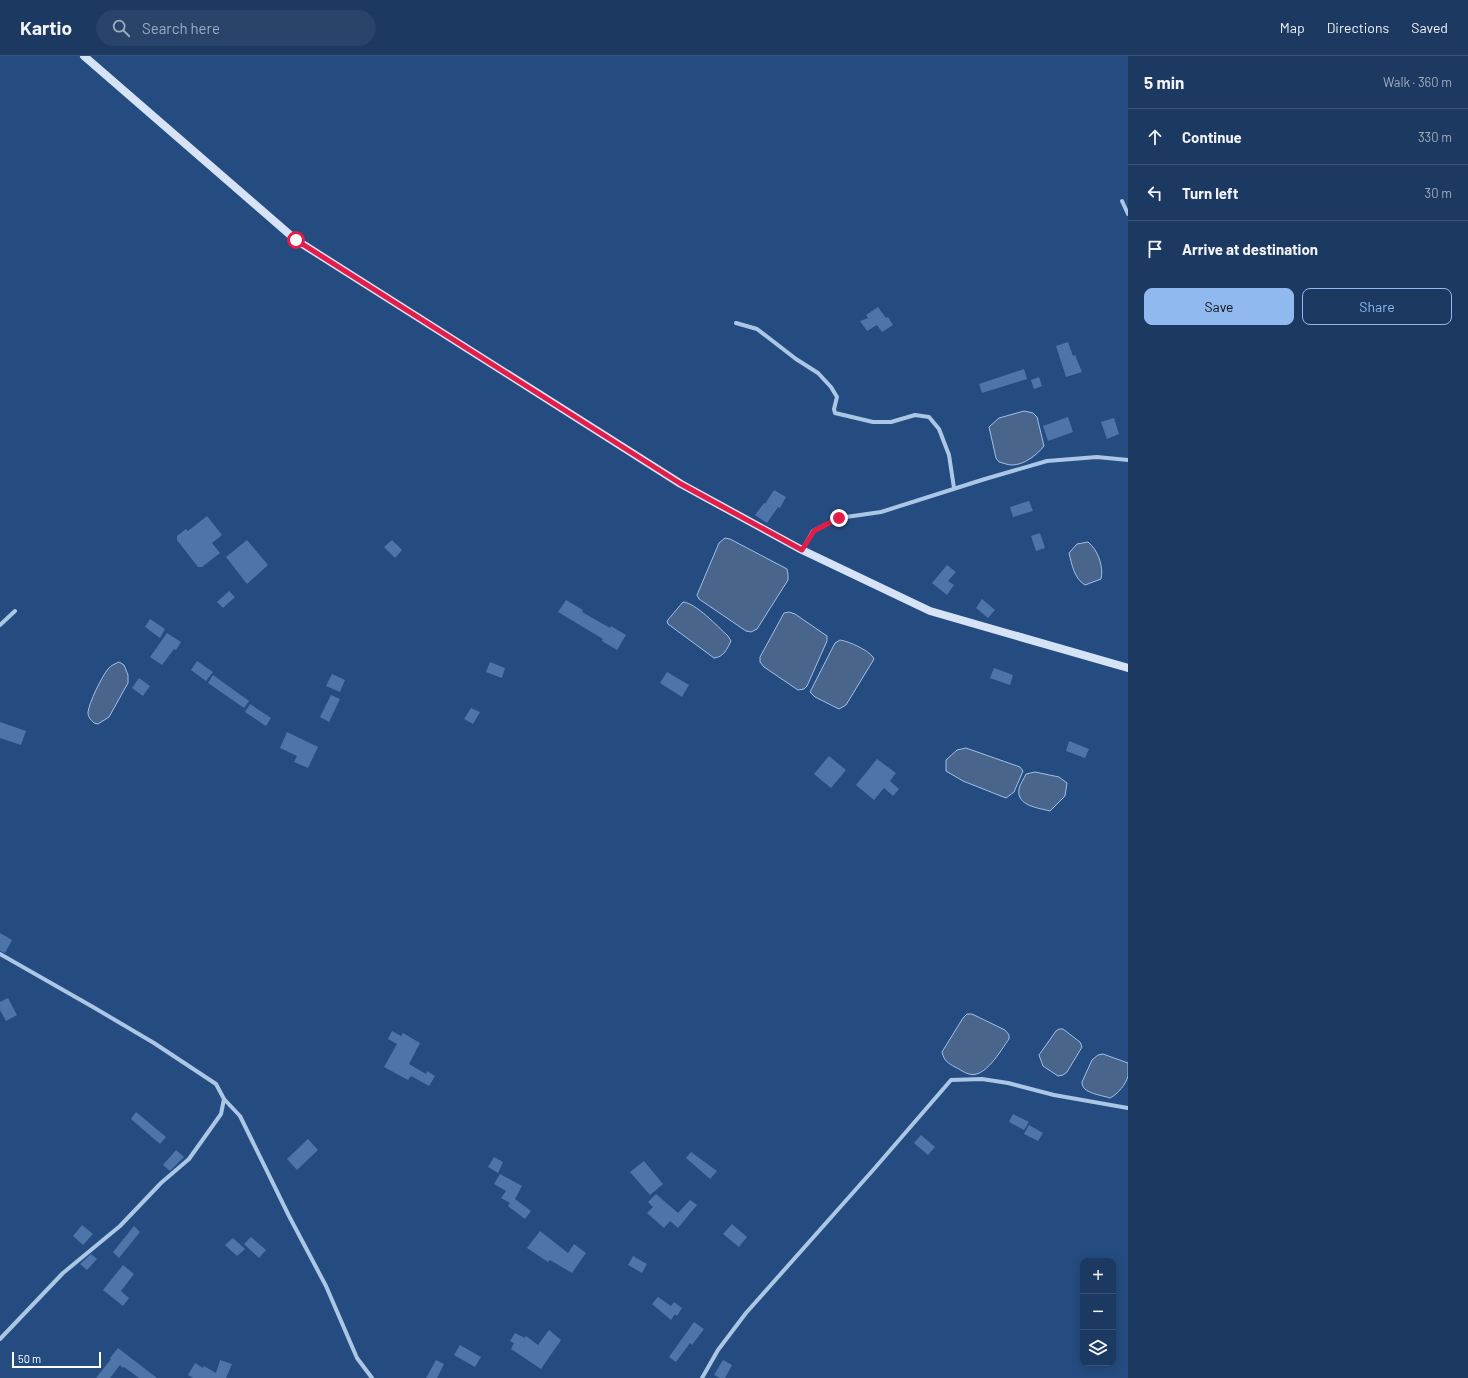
<!DOCTYPE html>
<meta charset="utf-8">
<style>
body{margin:0;font-family:Barlow,sans-serif;background:#29446a;color:#f1f3f6}
.controls{position:absolute;right:12px;bottom:12px;display:grid;overflow:hidden;border-radius:8px;box-shadow:0 2px 10px #0003}
.controls button{width:36px;height:36px;display:grid;place-items:center;padding:0;border:0;border-bottom:1px solid #3a5376;background:#1c3961;color:#f1f3f6;font:20px sans-serif}
.scale{position:absolute;left:12px;bottom:10px;width:89px;box-sizing:border-box;padding-left:4px;border:2px solid #fff;border-top:0;font-size:11px;line-height:14px;white-space:nowrap;color:#fff;-webkit-text-stroke:3px #254c81;paint-order:stroke}
.stop{position:absolute;width:12px;height:12px;margin:-9px;border:3px solid #e11d48;border-radius:50%;background:#fff}
.stop.end{background:#e11d48;border-color:#fff;box-shadow:0 1px 4px #0008}
.list{margin:0;padding:0;list-style:none}
h2{display:flex;justify-content:space-between;align-items:center;height:52px;margin:0;padding:0 16px;font-size:17px}
h2 small{font-size:13px;font-weight:400;color:#a0acbd}
.list li{display:grid;grid-template-columns:26px 1fr auto;gap:12px;align-items:center;box-sizing:border-box;height:56px;padding:0 16px;border-top:1px solid #3a5376}
.list b{display:block;font-size:15px;white-space:nowrap}
.list em{font-size:13px;font-style:normal;color:#a0acbd}
.actions{display:flex;gap:8px;padding:12px 16px}
.actions a{flex:1;padding:9px 0;border:1px solid #90b9f0;border-radius:8px;text-align:center;font-size:14px;color:#90b9f0}
.actions .main{background:#90b9f0;color:#111}
.icon{flex:none;width:22px;height:22px;fill:none;stroke:currentColor;stroke-width:2;stroke-linecap:round;stroke-linejoin:round}
.map{position:relative;flex:none;width:1128px;height:1322px;overflow:hidden}
header{display:flex;align-items:center;gap:24px;box-sizing:border-box;height:56px;padding:0 20px;background:#1c3961;border-bottom:1px solid #3a5376}
header strong{font-size:19px}
nav{display:flex;gap:22px;margin-inline-start:auto;font-size:14px}
.search{width:280px;height:36px;background:#29446a;display:flex;align-items:center;gap:10px;box-sizing:border-box;padding:0 14px;border-radius:22px;color:#a0acbd;font-size:15px}
main{display:flex}
aside{flex:1;background:#1c3961}
.map>svg:first-child{display:block}
.water{fill:#49658b;stroke:#a0c0e7}
.building{fill:#4d75a9}
.lines{fill:none;stroke-linecap:round;stroke-linejoin:round}
.street{stroke:#acc6e6;stroke-width:4}
.secondary{stroke:#d6e3f6;stroke-width:8}
.route{stroke:#e11d48;stroke-width:5}
</style>
<header>
<strong>Kartio</strong>
<div class="search"><svg class="icon" aria-label="search" viewBox="0 0 24 24"><circle cx="10" cy="10" r="6"/><path d="M15 15l6 6"/></svg>Search here</div>
<nav><a>Map</a><a>Directions</a><a>Saved</a></nav>
</header>
<main>
<div class="map">
<svg width="1128" height="1322" viewBox="0 0 1128 1322">
<rect width="100%" height="100%" fill="#254c81"/>
<g class="water">
<path d="M1024,355L1033,357L1037,361L1044,390C1037,399 1024,409 1012,409C1008,409 1003,407 999,406L996,402L989,371L999,362Z"/>
<path d="M725,482L730,483L787,513L788,519V524L757,573L751,576L746,575L699,543L697,539L719,487Z"/>
<path d="M1088,486C1098,494 1104,511 1101,523L1085,529C1074,522 1072,509 1069,497L1077,488Z"/>
<path d="M683,546C696,547 718,571 728,580L731,585C727,593 724,601 714,602L668,568L667,565Z"/>
<path d="M789,556L795,558L827,580V585L807,630L804,633L798,634L764,611L760,606V601L784,557Z"/>
<path d="M840,584C848,585 871,595 874,603L846,649L839,653L815,641L810,636L835,587Z"/>
<path d="M119,606L124,609L128,619V627L109,661L98,668L94,667C90,663 88,661 88,656C89,647 102,620 108,613C111,609 115,608 119,606Z"/>
<path d="M966,692L1020,711L1023,715L1014,736L1006,742L963,725L946,715V704L957,694Z"/>
<path d="M1035,716L1059,721L1067,727L1065,740L1050,755C1039,752 1016,750 1019,733C1020,728 1024,723 1026,718Z"/>
<path d="M967,958H972L1005,974L1009,979V983C1001,994 985,1023 969,1018C964,1017 960,1013 955,1011C948,1007 944,1005 942,996L963,962Z"/>
<path d="M1059,973H1063L1080,986L1082,991L1067,1016L1063,1019L1058,1020L1043,1010L1039,999L1056,975Z"/>
<path d="M1103,998L1128,1007C1128,1011 1128,1016 1128,1020C1126,1028 1118,1038 1110,1042C1101,1039 1081,1037 1082,1026L1092,1004L1098,999Z"/>
</g>
<g class="building">
<path d="M878,251L886,262L888,261L893,269L882,276L877,269L867,275L860,265L868,262L866,259Z"/>
<path d="M1068,286L1073,300L1075,299L1082,316L1066,321L1056,290Z"/>
<path d="M1024,313L1027,323L982,337L979,328Z"/>
<path d="M1039,321L1042,330L1034,333L1031,324Z"/>
<path d="M1068,361L1073,376L1048,385L1043,370Z"/>
<path d="M1114,362L1119,378L1107,383L1101,366Z"/>
<path d="M774,434L786,441L780,452L778,451L767,467L755,459L764,447L765,448Z"/>
<path d="M1029,445L1033,455L1013,461L1010,451Z"/>
<path d="M207,460L222,479L212,487L220,497L202,511H198L177,484V480L186,473L188,475Z"/>
<path d="M1040,477L1045,492L1036,495L1031,480Z"/>
<path d="M247,484L268,509L247,528L226,501Z"/>
<path d="M392,484L402,494L395,502L384,491Z"/>
<path d="M947,509L956,516L948,525L954,529L947,539L932,527Z"/>
<path d="M229,535L235,541L223,552L217,546Z"/>
<path d="M982,543L995,554L988,562L976,552Z"/>
<path d="M566,544L583,554L582,556L610,572L611,570L626,579L617,594L602,585L603,583L558,556Z"/>
<path d="M150,563L165,573L160,582L145,571Z"/>
<path d="M167,577L181,586L176,594L174,593L162,609L150,601Z"/>
<path d="M197,605L213,616L206,625L191,614Z"/>
<path d="M490,606L505,612L502,622L486,616Z"/>
<path d="M994,612L1013,619L1010,629L990,622Z"/>
<path d="M667,616L689,629L682,641L660,627Z"/>
<path d="M332,618L345,624L340,636L326,630Z"/>
<path d="M213,619L249,645L244,652L208,627Z"/>
<path d="M139,622L150,630L143,640L132,632Z"/>
<path d="M331,639L340,643L329,666L320,661Z"/>
<path d="M250,648L271,662L266,670L245,656Z"/>
<path d="M471,652L480,656L473,668L464,663Z"/>
<path d="M0,666L26,675L21,689L0,682Z"/>
<path d="M287,676L318,691L308,712L294,706L297,700L280,692Z"/>
<path d="M1069,685L1089,693L1085,702L1066,695Z"/>
<path d="M829,700L846,714L831,732L814,718Z"/>
<path d="M877,703L896,717L890,725L899,733L893,740L884,732L874,744L856,729Z"/>
<path d="M0,877L12,884L5,897L0,895Z"/>
<path d="M8,942L17,959L6,965L0,954V946Z"/>
<path d="M392,975L401,980L403,977L420,987L409,1008L426,1018L427,1015L435,1020L429,1030L411,1020L408,1024L384,1011L397,988L388,983Z"/>
<path d="M136,1056L166,1081L160,1088L131,1063Z"/>
<path d="M1013,1058L1029,1066L1024,1074L1009,1066Z"/>
<path d="M1029,1069L1043,1077L1038,1085L1024,1078Z"/>
<path d="M921,1079L935,1091L928,1099L914,1087Z"/>
<path d="M308,1083L318,1094L297,1114L287,1103Z"/>
<path d="M176,1094L184,1101L170,1115L163,1109Z"/>
<path d="M691,1096L717,1115L710,1123L686,1102Z"/>
<path d="M494,1101L503,1106L498,1117L488,1111Z"/>
<path d="M644,1105L663,1128L650,1139L630,1116Z"/>
<path d="M500,1118L522,1130L515,1143L531,1155L525,1163L508,1150L510,1147L501,1142L506,1135L494,1128Z"/>
<path d="M656,1138L678,1157L690,1144L697,1149L678,1172L670,1165L664,1172L647,1157L653,1151L648,1146Z"/>
<path d="M732,1168L747,1181L739,1191L723,1178Z"/>
<path d="M82,1169L93,1178L83,1189L73,1180Z"/>
<path d="M134,1170L140,1176L119,1202L113,1196Z"/>
<path d="M540,1175L568,1197L574,1188L586,1197L572,1217L550,1204L548,1206L527,1192Z"/>
<path d="M251,1181L266,1194L259,1202L244,1188Z"/>
<path d="M233,1182L245,1193L237,1200L225,1189Z"/>
<path d="M91,1198L97,1203L87,1214L80,1208Z"/>
<path d="M633,1200L647,1208L642,1217L628,1209Z"/>
<path d="M123,1209L134,1218L121,1235L129,1242L123,1250L103,1234Z"/>
<path d="M658,1241L671,1250L674,1246L682,1252L677,1260L675,1258L671,1264L652,1248Z"/>
<path d="M694,1266L704,1273L692,1289L690,1287L676,1306L669,1301Z"/>
<path d="M549,1274L561,1284L541,1313L511,1293L514,1287L510,1285L515,1277L525,1282L526,1280L538,1289Z"/>
<path d="M460,1289L481,1301L475,1311L454,1299Z"/>
<path d="M118,1292L157,1322H139L124,1311L123,1312L120,1309L110,1322H96L111,1303L110,1302Z"/>
<path d="M220,1304L232,1308L226,1322H193L188,1319L195,1307L203,1312L204,1310L216,1317Z"/>
<path d="M436,1304L444,1308L437,1322H426Z"/>
<path d="M723,1304L732,1309L725,1322H720L714,1319Z"/>
</g>
<g class="lines">
<g class="street">
<path d="M1122,145L1128,158"/>
<path d="M736,267L757,273L796,303L818,317L831,331L837,341L834,353L835,357L873,366H891L915,359L929,361L939,373L949,399L954,432"/>
<path d="M802,494L813,475L839,462L881,456L985,423L1047,405L1097,401L1128,404"/>
<path d="M0,569L15,555"/>
<path d="M0,898L93,951L154,987L216,1028L224,1043L221,1058L189,1103L161,1127L120,1170L63,1217L0,1283"/>
<path d="M224,1043L240,1060L289,1160L326,1230L357,1302L372,1322"/>
<path d="M702,1322L718,1294L746,1257L874,1113L951,1024L982,1023L1008,1027L1054,1039L1128,1052"/>
</g>
<path class="secondary" d="M84,0L296,184L681,428L802,494L930,555L1128,612"/>
</g>
<g class="lines">
<path class="route" d="M296,184L681,428L802,494L814,475L839,462"/>
</g>
</svg>
<div class="controls">
<button>+</button>
<button>−</button>
<button><svg class="icon" aria-label="layers" viewBox="0 0 24 24"><path d="M12 4l9 5-9 5-9-5zM3 14l9 5 9-5"/></svg></button>
</div>
<div class="scale">50 m</div>
<div class="stop" style="left:296px;top:184px"></div>
<div class="stop end" style="left:839px;top:462px"></div>
</div>
<aside>
<h2>5 min<small>Walk · 360 m</small></h2>
<ul class="list">
<li><svg class="icon" aria-label="ahead" viewBox="0 0 24 24"><path d="M12 20V5M6 11l6-6 6 6"/></svg><div><b>Continue</b></div><em>330 m</em></li>
<li><svg class="icon" aria-label="left" viewBox="0 0 24 24"><path d="M17 20v-9H6M10 6l-5 5 5 5"/></svg><div><b>Turn left</b></div><em>30 m</em></li>
<li><svg class="icon" aria-label="arrive" viewBox="0 0 24 24"><path d="M6 21V4h12l-3 4 3 4H6"/></svg><div><b>Arrive at destination</b></div></li>
</ul>
<div class="actions"><a class="main">Save</a><a>Share</a></div>
</aside>
</main>
